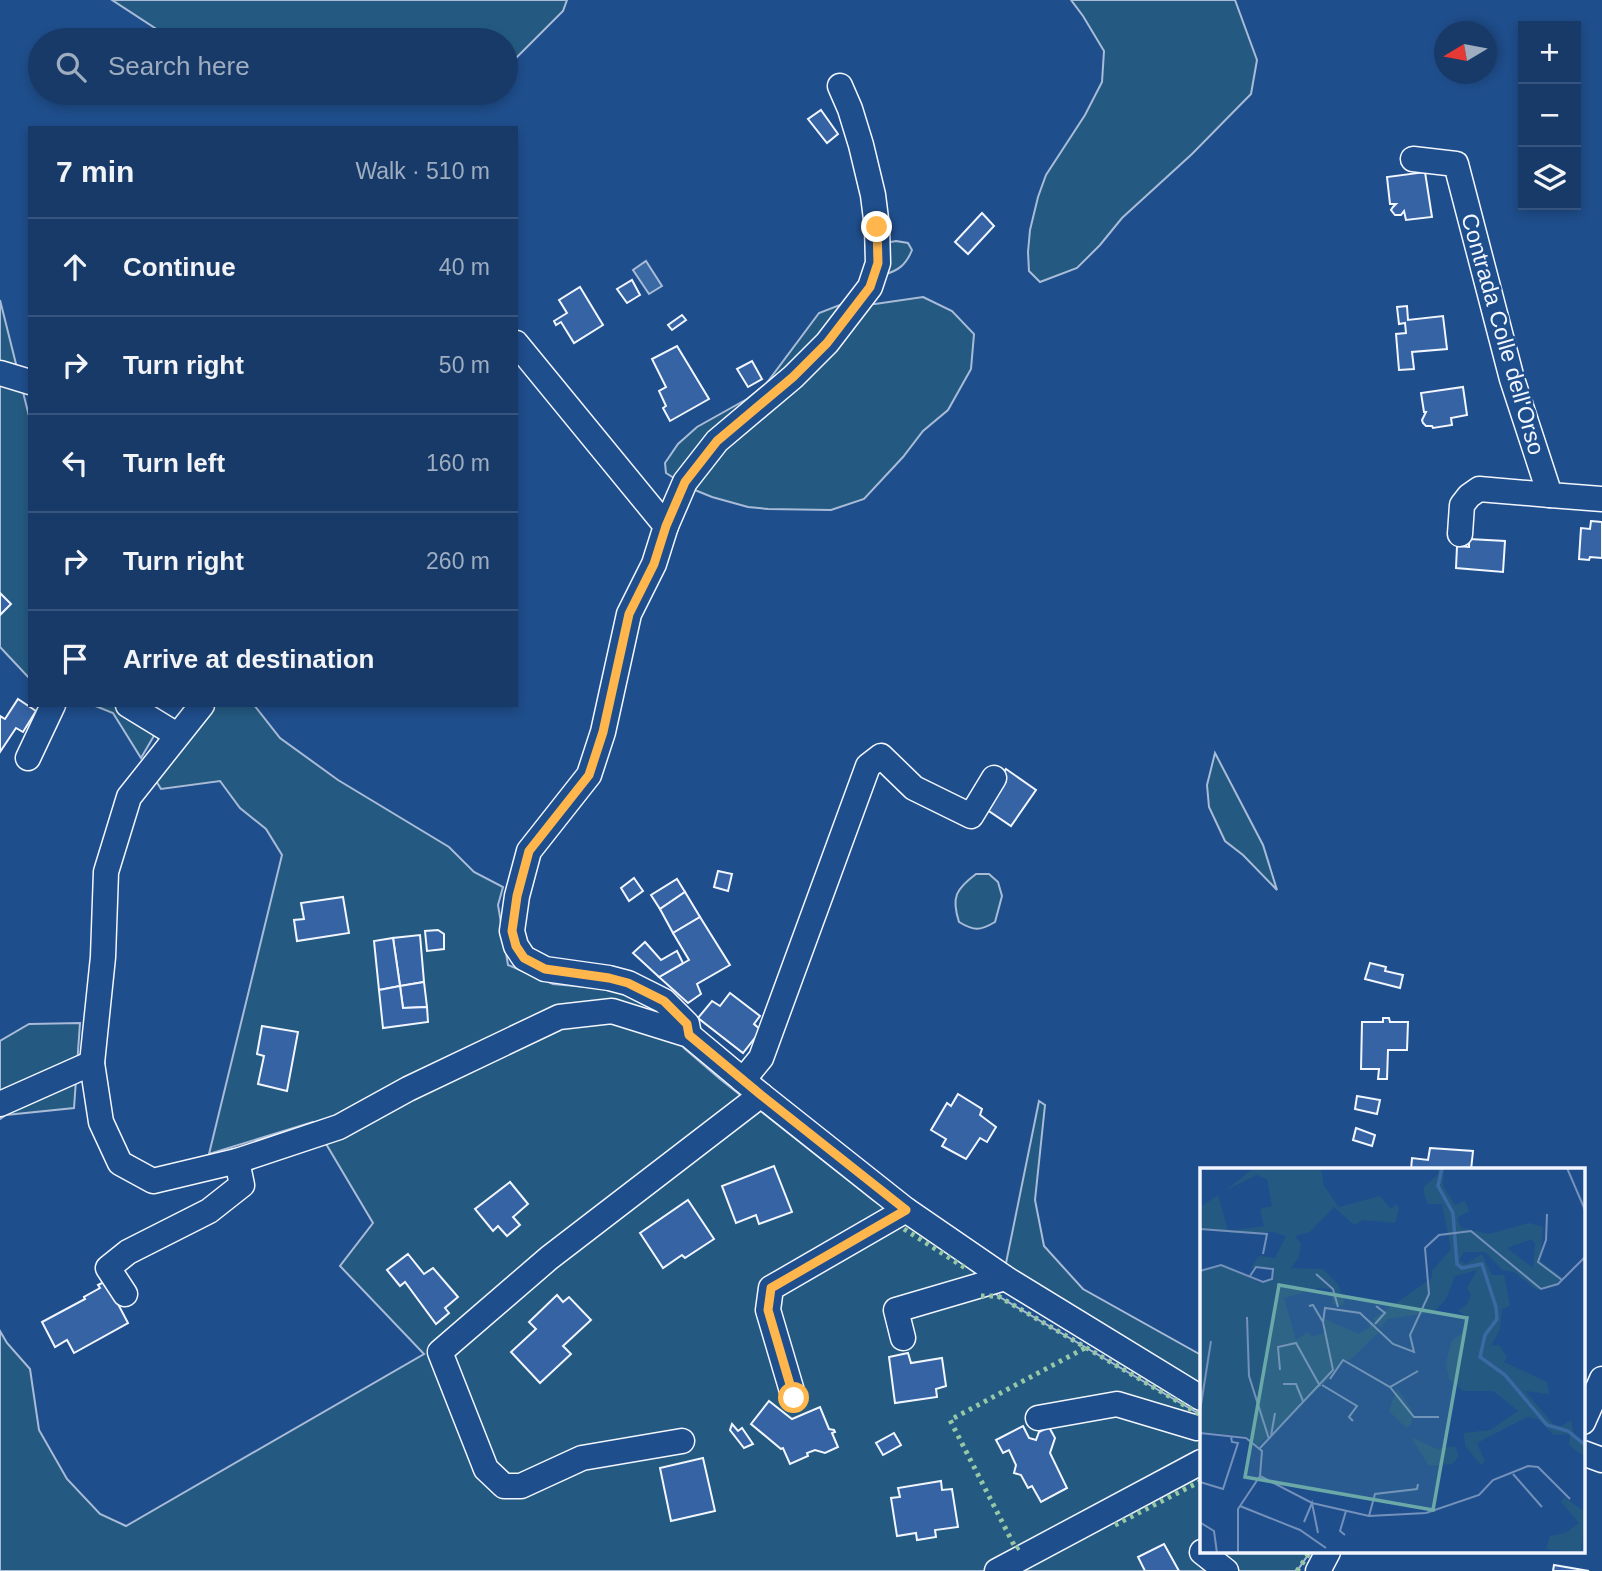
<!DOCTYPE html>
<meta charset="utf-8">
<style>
body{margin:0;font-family:Arial,sans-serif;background:#20416f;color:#f1f3f6}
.controls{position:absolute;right:21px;top:21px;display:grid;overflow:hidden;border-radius:0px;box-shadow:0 4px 10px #0003}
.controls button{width:63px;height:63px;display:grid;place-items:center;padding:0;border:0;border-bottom:2px solid #36547d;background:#173a69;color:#f1f3f6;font:35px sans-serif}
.compass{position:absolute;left:1434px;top:21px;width:63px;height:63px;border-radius:50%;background:#173a69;box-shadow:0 4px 10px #0003;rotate:260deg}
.stop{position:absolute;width:21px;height:21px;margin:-16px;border:5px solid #ffb74d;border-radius:50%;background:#fff}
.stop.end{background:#ffb74d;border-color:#fff;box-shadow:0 2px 7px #0008}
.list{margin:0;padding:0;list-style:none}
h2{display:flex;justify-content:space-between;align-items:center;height:91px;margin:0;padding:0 28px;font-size:30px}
h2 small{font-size:23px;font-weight:400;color:#9eadc0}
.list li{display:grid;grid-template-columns:46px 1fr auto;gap:21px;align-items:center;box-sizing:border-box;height:98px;padding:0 28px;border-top:2px solid #36547d}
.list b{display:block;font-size:26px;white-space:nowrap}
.list em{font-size:23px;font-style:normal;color:#9eadc0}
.icon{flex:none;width:38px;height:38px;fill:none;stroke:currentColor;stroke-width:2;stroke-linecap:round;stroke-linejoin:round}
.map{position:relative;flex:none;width:1602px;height:1571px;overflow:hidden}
.search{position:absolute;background:#173a69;box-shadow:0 4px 10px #0003;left:28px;top:28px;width:490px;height:77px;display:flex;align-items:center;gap:18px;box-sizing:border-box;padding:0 24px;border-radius:38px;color:#9eadc0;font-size:26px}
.panel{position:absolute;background:#173a69;box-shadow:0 4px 10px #0003;left:28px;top:126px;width:490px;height:581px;border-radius:0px}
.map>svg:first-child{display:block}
.green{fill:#245a82;stroke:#a8bbd7;stroke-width:2}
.water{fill:#3b69a3;stroke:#a8bbd7;stroke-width:2}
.building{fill:#3563a3;stroke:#f2f6ff;stroke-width:2}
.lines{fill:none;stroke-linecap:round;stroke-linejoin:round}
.minor-casing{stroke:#f2f6ff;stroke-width:27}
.minor{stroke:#1f4e8c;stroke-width:24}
.hedge{stroke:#97c8a6;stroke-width:5;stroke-dasharray:3.5 5;stroke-linecap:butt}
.route{stroke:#ffb74d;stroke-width:9}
.labels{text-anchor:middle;stroke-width:5;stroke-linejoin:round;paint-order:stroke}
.street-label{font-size:23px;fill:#f2f6ff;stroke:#1f4e8c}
.inset-river{fill:none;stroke:#3b69a3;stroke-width:3.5}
.inset-road{fill:none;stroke:#7391ba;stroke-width:2}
.view{fill:#6aa9a8;fill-opacity:0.15;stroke:#6aa9a8;stroke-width:3.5}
.inset-edge{fill:none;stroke:#f2f6ff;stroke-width:3.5}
</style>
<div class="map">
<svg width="1602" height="1571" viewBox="0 0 1602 1571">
<rect width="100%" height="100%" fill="#1f4e8c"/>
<g class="green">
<path d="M112,0H567L563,11L515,59L506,61V40H168L164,34Z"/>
<path d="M1071,0H1235L1257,60L1251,94L1192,154L1122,218L1100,245L1077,268L1040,282L1029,271L1028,252L1030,230L1038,197L1046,175L1085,115L1102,82L1104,51L1083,16Z"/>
<path d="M896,241L908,243L912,250C906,265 898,271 883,275L885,243Z"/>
<path d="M923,297L952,311L974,334L971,369L948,410L923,431L903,457L864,499L831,510L768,509L748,507L712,497L690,488L666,473L665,463L678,444L697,427L747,399L766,384L819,313L845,303L875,304Z"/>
<path d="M0,300L30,420V679L0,647Z"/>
<path d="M93,705H120L155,734L141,758L113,713Z"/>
<path d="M213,705H254L280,738L338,780L449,847L474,872L503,887L498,905L508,965L553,984L618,990L656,1011L684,1048L720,1079L873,1200L970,1266L998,1296L1201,1415V1552H1310L1297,1571H0V1331L7,1343L30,1369L39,1430L67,1479L100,1514L126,1526L424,1354L340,1266L373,1223L313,1122L209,1154L282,855L266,829L240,808L220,781L161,789L153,776Z"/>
<path d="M1215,753L1263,845L1277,890L1243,855L1225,841L1209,807L1207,785Z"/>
<path d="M976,874H989L998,882L1002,896L995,922C980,931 974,931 959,922C951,897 956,889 976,874Z"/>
<path d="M80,1023L74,1108L6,1115L0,1119V1041L29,1024Z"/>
<path d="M1039,1101L1045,1105L1035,1200L1044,1246L1083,1289L1201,1355V1393L1005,1268Z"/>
</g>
<path class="water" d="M646,261L662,286L649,294L633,270Z"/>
<g class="building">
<path d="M821,110L838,134L827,143L808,119Z"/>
<path d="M1425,172L1432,217L1406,220L1404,211L1401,215H1395L1391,210L1393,207L1396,204H1390L1387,177Z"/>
<path d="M982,213L994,226L968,254L955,242Z"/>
<path d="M632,280L640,295L627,303L617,289Z"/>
<path d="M580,287L603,325L574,343L561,322L556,325L554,321L567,313L559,300Z"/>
<path d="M1407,306L1408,320L1443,316L1447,349L1412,352L1414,369L1399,370L1396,334L1406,333L1405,323L1399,324L1397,307Z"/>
<path d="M682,315L686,320L672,330L668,325Z"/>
<path d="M677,346L709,399L670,421L663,408L666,406L659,391L666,387L652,359Z"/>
<path d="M752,361L762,379L748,387L737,369Z"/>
<path d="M1463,387L1467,415L1451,418L1452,425L1433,428L1432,426H1426L1423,423L1422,420L1426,412H1424L1421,393Z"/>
<path d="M1591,521L1602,522V558L1590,557L1589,560L1579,559L1581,528L1590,529Z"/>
<path d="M1469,539L1505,541L1503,572L1456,568L1457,546L1469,547Z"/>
<path d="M0,593L11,604L0,615Z"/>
<path d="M18,699L36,711L23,732L16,728L0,752V716L5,719Z"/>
<path d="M1006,769L1036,790L1011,826L980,805Z"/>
<path d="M718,871L732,874L728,891L714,887Z"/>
<path d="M634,878L643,891L629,901L621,888Z"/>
<path d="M677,879L685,892L660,909L651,895Z"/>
<path d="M685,892L700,917L673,933L660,909Z"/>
<path d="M343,897L349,933L297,941L294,920L304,919L301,903Z"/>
<path d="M700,917L730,965L697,984L701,994L688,1003L659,977L689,960L673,933Z"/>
<path d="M438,930L444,934V949L427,951L425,931Z"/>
<path d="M420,935L424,982L400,986L393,938Z"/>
<path d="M393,938L400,986L379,990L374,941Z"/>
<path d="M645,942L661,960L677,951L683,963L659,977L633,953Z"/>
<path d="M1370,963L1386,967L1385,971L1403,975L1400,988L1365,979Z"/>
<path d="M424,982L427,1007L403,1008L400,986Z"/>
<path d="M400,986L403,1008L427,1007L428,1022L383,1028L379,990Z"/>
<path d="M730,993L760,1016L754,1024L761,1030L743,1053L698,1018L712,1001L720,1006Z"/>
<path d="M1383,1018H1389L1390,1022H1408L1407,1050H1388L1387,1079H1378L1379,1069H1361L1362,1022H1383Z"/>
<path d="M262,1026L298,1032L287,1091L258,1084L264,1056L257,1054Z"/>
<path d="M958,1094L982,1109L980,1115L996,1127L987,1142L980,1138L966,1159L942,1146L946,1139L931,1130L947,1103L951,1106Z"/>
<path d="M1357,1096L1380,1100L1377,1114L1355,1109Z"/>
<path d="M1356,1128L1375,1135L1372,1146L1353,1140Z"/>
<path d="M1430,1148L1473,1151L1471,1170H1411L1412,1158L1428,1160Z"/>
<path d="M774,1166L792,1212L759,1224L756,1215L736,1223L722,1186Z"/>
<path d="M510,1182L528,1204L513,1217L520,1225L507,1236L498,1226L493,1231L475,1209Z"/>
<path d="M688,1200L714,1239L685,1258L682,1255L663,1268L640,1233Z"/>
<path d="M408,1254L424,1274L433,1268L458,1297L445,1308L449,1313L436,1324L405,1282L400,1286L387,1270Z"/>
<path d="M106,1281L128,1323L74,1353L67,1340L55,1347L42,1322L85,1299L84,1297L100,1288L98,1285Z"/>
<path d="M557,1295L563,1302L569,1297L591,1320L563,1346L571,1354L540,1383L511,1352L536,1329L529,1322Z"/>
<path d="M908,1353L911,1363L942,1358L946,1386L936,1389L937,1397L895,1403L889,1357Z"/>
<path d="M769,1401L792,1419L820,1407L829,1429L834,1430L835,1432L832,1433L838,1447L825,1453L815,1450L807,1453L808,1456L790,1464L783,1448L781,1449L751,1424Z"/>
<path d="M732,1424L738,1431L742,1428L753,1444L744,1448L730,1430Z"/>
<path d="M1023,1426L1029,1438L1036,1440L1039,1432L1049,1427L1055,1438L1050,1453L1067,1488L1041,1502L1032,1486L1028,1488L1021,1475L1014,1473L1016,1465L1009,1450L1003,1453L996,1440Z"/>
<path d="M894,1433L901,1445L883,1455L876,1443Z"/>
<path d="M703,1458L715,1511L671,1521L660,1468Z"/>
<path d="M941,1481L942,1490L952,1489L958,1527L935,1530L936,1537L917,1540L916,1533L897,1536L891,1498L900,1497L898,1488Z"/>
<path d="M1164,1544L1179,1571H1145L1138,1557Z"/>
<path d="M1554,1565L1589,1571H1553Z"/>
</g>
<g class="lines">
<g class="minor-casing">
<g id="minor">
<path d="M1413,159L1456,164L1512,379L1550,495L1602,499"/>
<path d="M516,343L666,526L654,564L629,614L603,732L589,775L529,851L517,896L512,931L516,946L524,958L545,969L609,978L628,983L664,1001L687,1024L689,1035"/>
<path d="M0,373L30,382"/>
<path d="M666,526L685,482L717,441L793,377L827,343L870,287L878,263L877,227L873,195L861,145L850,109L840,86"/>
<path d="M1460,534L1462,505L1469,496L1479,489L1550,495"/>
<path d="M128,705L177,735"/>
<path d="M202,705L129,797L106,872L103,957L92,1063L101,1122L120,1163L153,1181L237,1161L339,1127L408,1089L559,1017L612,1011L689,1035L761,1095L906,1210L1005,1278L1201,1398"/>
<path d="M28,758L53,705"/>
<path d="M743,1080L761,1058L868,766L881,756L914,788L971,816L994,778"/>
<path d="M0,1104L92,1063"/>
<path d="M125,1294L108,1268L128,1252L209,1211L242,1185L237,1161"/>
<path d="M903,1338L896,1310L1005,1278"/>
<path d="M794,1398L768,1310L771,1288L906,1210"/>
<path d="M1038,1418L1117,1404L1197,1428L1201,1427"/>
<path d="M1583,1422L1602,1379"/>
<path d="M682,1441L582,1458L521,1486H504L486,1469L440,1352L549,1258L761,1095"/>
<path d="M1583,1453L1602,1460"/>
<path d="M1202,1552L1226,1571"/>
<path d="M997,1571L1201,1462"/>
<path d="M1318,1571L1328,1552"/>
</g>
</g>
<use href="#minor" class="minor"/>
<g class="hedge">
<path d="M904,1229L967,1269"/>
<path d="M981,1296H998L1201,1415"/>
<path d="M1115,1525L1201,1481"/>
<path d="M1019,1547L1016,1549L950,1420L1085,1348"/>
<path d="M1297,1571L1310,1552"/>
</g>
</g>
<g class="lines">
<path class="route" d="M794,1398L768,1310L771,1288L906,1210L761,1095L689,1035L687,1024L664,1001L628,983L609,978L545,969L524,958L516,946L512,931L517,896L529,851L589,775L603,732L629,614L654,564L666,526L685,482L717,441L793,377L827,343L870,287L878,263L877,227"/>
</g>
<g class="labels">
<g class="street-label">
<text transform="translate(1503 334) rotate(74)" y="8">Contrada Colle dell'Orso</text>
</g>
</g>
<g transform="translate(1200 1168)">
<rect width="385" height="385" fill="#1f4e8c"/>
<path d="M54,0H121L124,18L139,39L180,28L191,41L196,36L199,40L195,55L163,52L154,57L134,39L110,64L95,68L101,76L99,89L91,100L123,101L138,116L144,132L143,138L133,136L130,121L119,120L84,130L96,172L108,164L113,169L126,164L124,151L159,166L169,160L171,152L180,163L150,192L141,191L132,208L58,277L46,268L0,264V101L24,96L59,115L73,112V99L51,100L59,88L75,90L86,68L73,64L34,65L1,60L0,39L18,27L28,63L64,58L60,41L72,38L67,11L57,7L26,22ZM237,0H244L243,18L255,37L265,33L269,43L257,50L261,60L289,66L329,55L343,59L340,93L363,110L355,116L337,122L314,104L302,102L285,84H264L259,92L266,96L282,86L292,107H304L310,138L302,141L300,161L291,178L299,177L307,189L304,194L347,214L349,226L325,223L354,257L362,258L371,252L374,268L385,276V289L369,277L370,266L354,267L338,251L327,249L277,275L285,293L281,297L265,278L264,265L290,262L318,243L293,223H263L249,211L246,195L252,172L266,163L269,150L258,143L267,136L271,127L267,120L277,102L255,108L246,131L234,144L187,151L181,160L173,151L232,110V103L251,81L242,36H228L224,26V18L239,6ZM332,71L335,76L333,100L307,80ZM197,220L212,242V255L206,260L189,243ZM211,269L237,281L255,278L259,288L252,296L229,298ZM364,329L385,344L381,385L346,381L350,368L365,365L379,355L361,334Z" fill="#245a82" fill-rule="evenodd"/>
<path class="inset-river" d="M242,0L238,18L253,45L257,96L262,100L282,96L296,139L297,151L285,167L280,189L305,207L347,257L368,263L385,277"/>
<path class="inset-road" d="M367,0L385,42M347,46L346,72L338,94L362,112M0,61L67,66L63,86M0,103L21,97L63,114L72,111L73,101L56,99L50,108M116,106L133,121L138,139M109,138L113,137L123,154M47,149L49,208L69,271M175,156L185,145L176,138M80,202L78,179L96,175L120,218M130,211L143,192L190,219L218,203M83,216H96L103,233M122,217L157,238L149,249L153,253M190,219L214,249H239M0,243L11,173M0,265L46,270L62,283L60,308L38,341V385M71,268L75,245M60,280L133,202L123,154L125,140L160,145L193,176L214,184L210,167L229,126L225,80L239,67L271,63L341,121L358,116L385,89M313,306L342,339M60,308L112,335L169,348L226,345L279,327L293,312L328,298L338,299L370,331M0,314L23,321L38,275L32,274L31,269M40,338L100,362L126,380M169,348L175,326L217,321L218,316M104,354L112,335L118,365M1,355L14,363L17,385M145,367L140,363L146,343"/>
<path class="view" d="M79,117L267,150L233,342L45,309Z"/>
<rect width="385" height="385" class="inset-edge"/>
</g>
</svg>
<div class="controls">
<button>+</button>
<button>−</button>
<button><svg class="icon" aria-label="layers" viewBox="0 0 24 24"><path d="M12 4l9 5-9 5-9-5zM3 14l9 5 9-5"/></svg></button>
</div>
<svg class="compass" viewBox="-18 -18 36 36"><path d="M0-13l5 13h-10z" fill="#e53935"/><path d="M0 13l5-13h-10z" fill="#9eadc0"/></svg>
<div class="stop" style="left:794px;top:1398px"></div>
<div class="stop end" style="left:877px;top:227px"></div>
<div class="search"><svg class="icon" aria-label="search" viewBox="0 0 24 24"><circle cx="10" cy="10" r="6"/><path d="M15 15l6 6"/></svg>Search here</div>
<section class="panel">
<h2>7 min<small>Walk · 510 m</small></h2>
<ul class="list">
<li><svg class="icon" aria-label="ahead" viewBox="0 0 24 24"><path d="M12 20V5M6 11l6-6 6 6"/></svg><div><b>Continue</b></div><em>40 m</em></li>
<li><svg class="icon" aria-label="right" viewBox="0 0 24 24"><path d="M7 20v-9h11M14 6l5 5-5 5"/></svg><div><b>Turn right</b></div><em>50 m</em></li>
<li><svg class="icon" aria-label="left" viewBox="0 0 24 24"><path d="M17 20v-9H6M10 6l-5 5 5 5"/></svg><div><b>Turn left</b></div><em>160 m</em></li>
<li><svg class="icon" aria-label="right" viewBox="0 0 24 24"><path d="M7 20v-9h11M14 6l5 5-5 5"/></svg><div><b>Turn right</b></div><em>260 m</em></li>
<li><svg class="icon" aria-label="arrive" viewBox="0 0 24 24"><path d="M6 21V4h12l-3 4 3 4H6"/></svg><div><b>Arrive at destination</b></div></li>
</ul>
</section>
</div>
